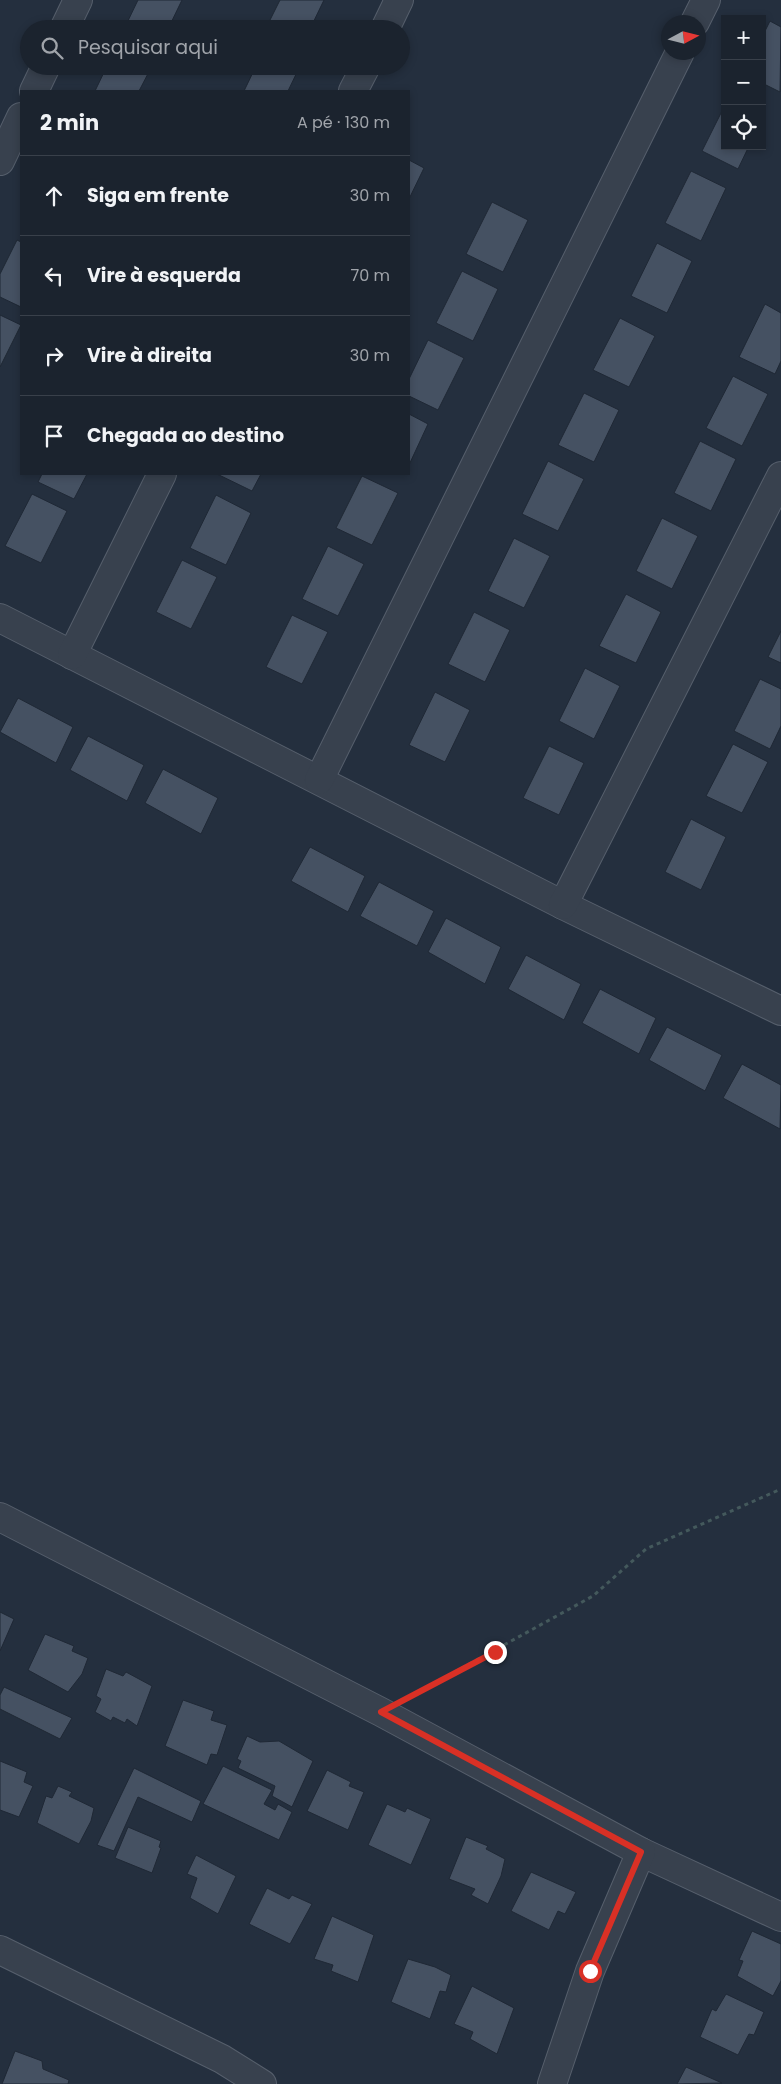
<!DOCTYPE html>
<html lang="pt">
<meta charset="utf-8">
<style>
body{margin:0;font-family:Poppins,sans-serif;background:#242b36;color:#f1f3f6}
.controls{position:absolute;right:15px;top:15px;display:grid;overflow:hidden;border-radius:0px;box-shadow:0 2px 8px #0003}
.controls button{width:45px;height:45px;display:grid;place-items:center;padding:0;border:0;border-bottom:1px solid #39404a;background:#1b232e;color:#f1f3f6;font:25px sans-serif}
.compass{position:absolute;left:661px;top:15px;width:45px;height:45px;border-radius:50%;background:#1b232e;box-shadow:0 2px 8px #0003;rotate:83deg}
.stop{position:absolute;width:15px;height:15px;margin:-11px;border:4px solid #d93025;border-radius:50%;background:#fff}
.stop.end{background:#d93025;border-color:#fff;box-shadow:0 1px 5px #0008}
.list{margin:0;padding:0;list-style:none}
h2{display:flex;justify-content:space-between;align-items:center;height:65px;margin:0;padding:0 20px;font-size:21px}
h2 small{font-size:16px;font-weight:400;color:#a0a4aa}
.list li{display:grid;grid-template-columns:32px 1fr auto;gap:15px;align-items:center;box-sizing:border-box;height:80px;padding:0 20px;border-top:1px solid #39404a}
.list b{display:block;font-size:19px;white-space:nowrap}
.list em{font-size:16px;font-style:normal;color:#a0a4aa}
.icon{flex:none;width:28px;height:28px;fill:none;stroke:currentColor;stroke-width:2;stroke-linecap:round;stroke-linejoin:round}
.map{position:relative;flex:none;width:781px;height:2084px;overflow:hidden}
.search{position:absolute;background:#1b232e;box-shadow:0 2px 8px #0003;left:20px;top:20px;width:390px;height:55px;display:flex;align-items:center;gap:12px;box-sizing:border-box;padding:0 18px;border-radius:28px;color:#a0a4aa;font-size:19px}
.panel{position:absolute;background:#1b232e;box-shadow:0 2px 8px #0003;left:20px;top:90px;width:390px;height:385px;border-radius:0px}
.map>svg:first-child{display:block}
.building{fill:#455162;stroke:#1f2835}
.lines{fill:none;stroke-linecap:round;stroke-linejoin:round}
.street-casing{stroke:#565f6c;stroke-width:30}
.path{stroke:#44595c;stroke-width:3;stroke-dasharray:4 4;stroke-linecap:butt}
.street{stroke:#38414e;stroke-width:28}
.route{stroke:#d93025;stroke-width:6}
</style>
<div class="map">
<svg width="781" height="2084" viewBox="0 0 781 2084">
<rect width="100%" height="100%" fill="#242f3e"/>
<g class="building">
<path d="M138,0H182L168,29H124Z"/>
<path d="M280,0H324L310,29H278L268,24Z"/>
<path d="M770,21L781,27L780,92L762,83V37Z"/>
<path d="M107,66H152L139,91H95Z"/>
<path d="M256,66H300L288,91H244Z"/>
<path d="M725,105V146H749L738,169L702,151Z"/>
<path d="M409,160L424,168L409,199Z"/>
<path d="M691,171L726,188L701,241L665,223Z"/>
<path d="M492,202L528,220L503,272L466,254Z"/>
<path d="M17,240L21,242V307L0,297V274Z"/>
<path d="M657,243L692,261L667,313L631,296Z"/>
<path d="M462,271L498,289L473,341L436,323Z"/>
<path d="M765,304L781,313V361L775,374L739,357Z"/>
<path d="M0,315L21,325L0,367Z"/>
<path d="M620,318L655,336L629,387L593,370Z"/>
<path d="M428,340L464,358L438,410L409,396V379Z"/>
<path d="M733,376L768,394L742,446L706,428Z"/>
<path d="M584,393L619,410L594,462L558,445Z"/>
<path d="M409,414L428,424L409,465Z"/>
<path d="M700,441L736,459L711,511L674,493Z"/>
<path d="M548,461L584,479L558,531L522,514Z"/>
<path d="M42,474H87L74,499L38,482Z"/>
<path d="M217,474H261L252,491Z"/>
<path d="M362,476L398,493L372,545L336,528Z"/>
<path d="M32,494L67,511L41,563L5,546Z"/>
<path d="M216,495L251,513L226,565L190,548Z"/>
<path d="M662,518L698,536L672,589L636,571Z"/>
<path d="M514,538L550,556L524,608L488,591Z"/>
<path d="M328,546L364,564L338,616L302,599Z"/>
<path d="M182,560L217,577L191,629L156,612Z"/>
<path d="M626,594L661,612L636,663L599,646Z"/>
<path d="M474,612L510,630L485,682L448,664Z"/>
<path d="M292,615L328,632L302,684L266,667Z"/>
<path d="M781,631V663L768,657Z"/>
<path d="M585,668L620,686L594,739L559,721Z"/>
<path d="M760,679L781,689V726L770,749L734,731Z"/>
<path d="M435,692L470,710L445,762L409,745Z"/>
<path d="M18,698L73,727L56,763L0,732Z"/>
<path d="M88,736L144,765L127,801L70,770Z"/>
<path d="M733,744L768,762L742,813L706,796Z"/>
<path d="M549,746L584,763L559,815L523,798Z"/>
<path d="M163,769L218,798L201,834L145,803Z"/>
<path d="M691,819L726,837L701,890L665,872Z"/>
<path d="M310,847L365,876L348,912L291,881Z"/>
<path d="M379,882L434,911L417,946L360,916Z"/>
<path d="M446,918L501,947L485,984L428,952Z"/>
<path d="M526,955L581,984L564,1020L508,989Z"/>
<path d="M600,989L656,1018L639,1054L582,1023Z"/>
<path d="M667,1027L722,1055L705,1091L649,1060Z"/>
<path d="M742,1064L781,1085L780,1129L723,1098Z"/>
<path d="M0,1612L14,1619L0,1651Z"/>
<path d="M45,1634L74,1646L72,1651L88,1658L82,1674L68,1692L28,1670Z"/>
<path d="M106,1669L123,1676L126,1672L152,1686L137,1726L127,1719L125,1723L113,1717L111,1721L95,1712L101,1699L96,1696Z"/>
<path d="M4,1687L72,1718L60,1739L0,1709V1695Z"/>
<path d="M183,1700L214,1711L211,1720L227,1725L217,1755L211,1754L207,1765L165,1746Z"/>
<path d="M247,1736L260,1742L279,1741L313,1761L292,1807L272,1796L275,1786L238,1768L241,1761L237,1759Z"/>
<path d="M0,1761L27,1772L24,1782L33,1786L19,1817L0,1810Z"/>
<path d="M223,1766L272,1790L264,1804L275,1810L278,1804L292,1812L279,1840L203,1804Z"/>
<path d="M134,1768L201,1801L192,1822L138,1797L114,1851L97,1845Z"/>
<path d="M327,1770L351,1782L349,1786L364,1792L348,1830L307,1811Z"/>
<path d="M58,1786L72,1792L69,1796L94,1808L91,1821L79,1844L37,1823L46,1796L52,1798Z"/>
<path d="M387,1804L405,1812L407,1808L431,1819L411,1865L368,1845Z"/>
<path d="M128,1827L161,1841L159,1847L161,1848L152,1873L115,1858Z"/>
<path d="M466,1837L488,1846L486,1849L505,1859L501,1876L488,1904L471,1895L475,1889L449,1879Z"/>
<path d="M196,1855L236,1876L218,1914L190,1898L197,1878L187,1874Z"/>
<path d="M531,1872L576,1892L565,1914L558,1911L549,1930L511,1911Z"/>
<path d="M267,1888L289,1899L292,1895L312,1904L290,1944L249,1924Z"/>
<path d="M332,1916L374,1935L358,1982L331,1971L333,1965L314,1959Z"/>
<path d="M752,1931L781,1944V1981L773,1996L737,1976L743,1961L739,1960Z"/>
<path d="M408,1959L435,1967L451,1975L446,1992L440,1991L430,2019L391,2002Z"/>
<path d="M472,1986L514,2008L497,2054L470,2039L473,2032L454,2024Z"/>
<path d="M726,1994L764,2012L754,2035L749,2034L738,2055L700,2037L712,2009L716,2011Z"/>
<path d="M15,2051L42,2061L43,2069L69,2080L68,2084H2Z"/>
<path d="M686,2067L722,2083L677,2084Z"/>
</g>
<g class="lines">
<g class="street-casing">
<g id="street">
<path d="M695,22L706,0"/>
<path d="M64,29L78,0"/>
<path d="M385,29L399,0"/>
<path d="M34,91L46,66"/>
<path d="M353,91L366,66"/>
<path d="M0,161L21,117"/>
<path d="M0,618L563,905L781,1011"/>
<path d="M72,655L162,474"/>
<path d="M319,780L680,52"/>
<path d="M563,905L781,476"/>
<path d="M0,1517L381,1712L641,1852L781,1917"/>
<path d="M0,1950L222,2059L262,2084"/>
<path d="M552,2084L590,1971L641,1852"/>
</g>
</g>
<path class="path" d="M413,1695L593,1596L646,1549L781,1489"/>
<use href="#street" class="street"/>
</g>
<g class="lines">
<path class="route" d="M495,1652L381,1712L641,1852L590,1971"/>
</g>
</svg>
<div class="controls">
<button>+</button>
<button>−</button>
<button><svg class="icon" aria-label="locate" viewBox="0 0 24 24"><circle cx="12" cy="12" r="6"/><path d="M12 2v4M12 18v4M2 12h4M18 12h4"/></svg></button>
</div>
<svg class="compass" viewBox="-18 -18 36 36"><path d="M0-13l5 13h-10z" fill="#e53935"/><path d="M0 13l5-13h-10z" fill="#a0a4aa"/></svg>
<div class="stop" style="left:590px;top:1971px"></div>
<div class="stop end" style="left:495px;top:1652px"></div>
<div class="search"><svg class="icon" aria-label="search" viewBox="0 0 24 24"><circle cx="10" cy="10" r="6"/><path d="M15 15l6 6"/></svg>Pesquisar aqui</div>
<section class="panel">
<h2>2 min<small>A pé · 130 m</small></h2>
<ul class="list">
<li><svg class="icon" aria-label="ahead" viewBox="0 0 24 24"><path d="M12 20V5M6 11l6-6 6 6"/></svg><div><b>Siga em frente</b></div><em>30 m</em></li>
<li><svg class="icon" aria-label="left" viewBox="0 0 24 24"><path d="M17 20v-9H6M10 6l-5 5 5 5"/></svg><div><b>Vire à esquerda</b></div><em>70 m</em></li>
<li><svg class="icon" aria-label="right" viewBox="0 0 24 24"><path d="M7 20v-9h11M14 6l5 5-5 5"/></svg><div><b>Vire à direita</b></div><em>30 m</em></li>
<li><svg class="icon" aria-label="arrive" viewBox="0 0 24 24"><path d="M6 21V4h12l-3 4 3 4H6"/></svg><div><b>Chegada ao destino</b></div></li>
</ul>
</section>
</div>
